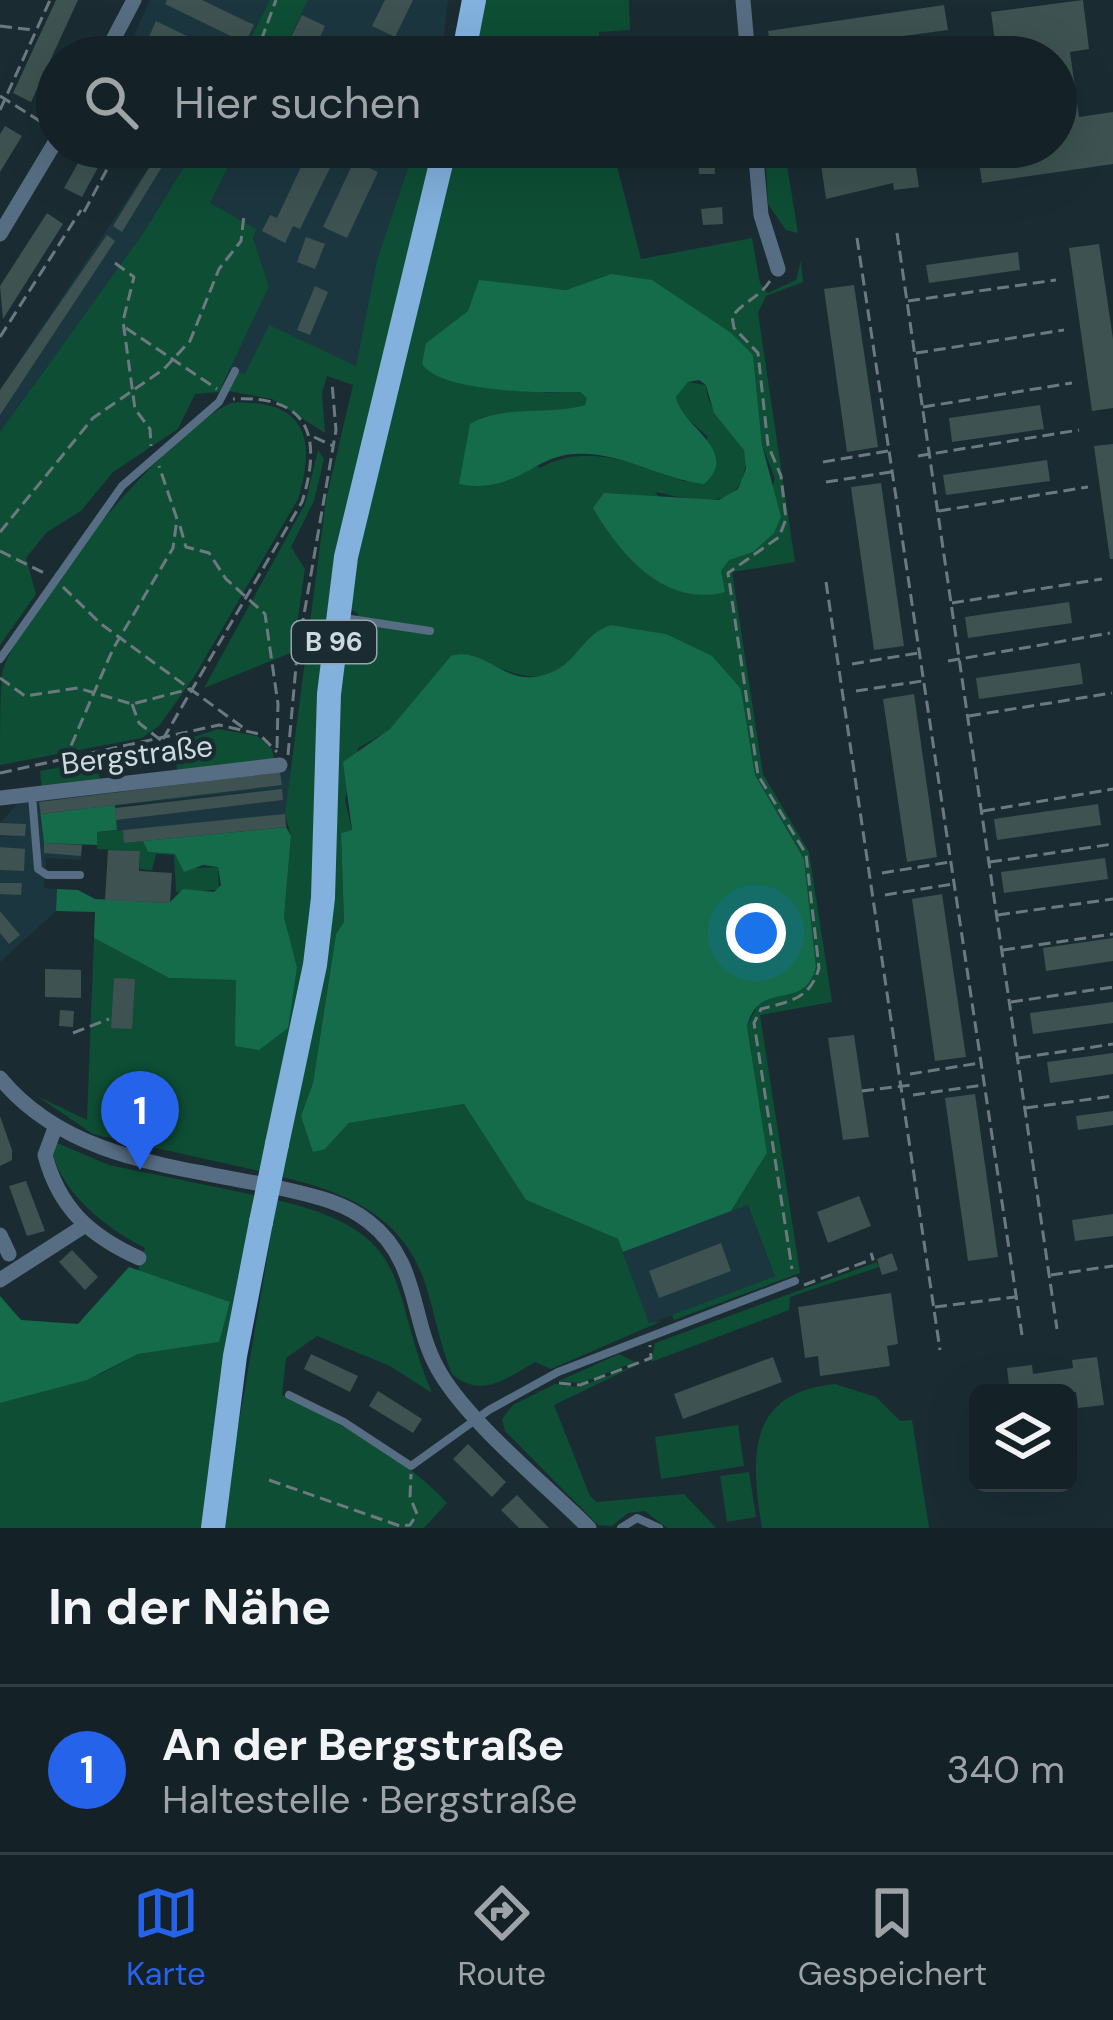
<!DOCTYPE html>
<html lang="de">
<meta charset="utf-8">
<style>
body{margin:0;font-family:"DM Sans",sans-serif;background:#212e32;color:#f1f3f6}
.controls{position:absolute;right:36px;bottom:36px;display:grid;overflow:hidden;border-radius:18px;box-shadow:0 12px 48px #0002}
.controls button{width:108px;height:108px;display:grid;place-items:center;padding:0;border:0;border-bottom:3px solid #333e43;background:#142126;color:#f1f3f6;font:60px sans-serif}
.you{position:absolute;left:756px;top:933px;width:42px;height:42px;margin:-30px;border:9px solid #fff;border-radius:50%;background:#1a73e8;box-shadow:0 0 0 18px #1a73e833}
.badge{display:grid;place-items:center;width:78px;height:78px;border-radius:50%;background:#2563eb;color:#fff;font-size:39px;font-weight:700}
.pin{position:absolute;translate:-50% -99px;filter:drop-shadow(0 3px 6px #0008)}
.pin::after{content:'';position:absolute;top:63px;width:42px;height:36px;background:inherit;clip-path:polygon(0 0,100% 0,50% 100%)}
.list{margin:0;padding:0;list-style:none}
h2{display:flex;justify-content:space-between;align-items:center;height:156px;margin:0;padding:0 48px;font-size:51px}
h2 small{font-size:39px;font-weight:400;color:#9da3a7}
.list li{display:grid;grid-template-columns:78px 1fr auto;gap:36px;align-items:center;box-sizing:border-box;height:168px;padding:0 48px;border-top:3px solid #333e43}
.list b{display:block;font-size:45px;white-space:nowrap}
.list p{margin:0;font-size:39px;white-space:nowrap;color:#9da3a7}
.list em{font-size:39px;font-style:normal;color:#9da3a7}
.icon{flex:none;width:66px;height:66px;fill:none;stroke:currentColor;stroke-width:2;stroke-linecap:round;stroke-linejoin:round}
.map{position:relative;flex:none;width:1113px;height:1528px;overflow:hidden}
.search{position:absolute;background:#142126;box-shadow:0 12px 48px #0002;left:36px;right:36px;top:36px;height:132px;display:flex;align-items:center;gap:30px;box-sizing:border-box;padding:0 42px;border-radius:66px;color:#9da3a7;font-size:45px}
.sheet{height:324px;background:#142126}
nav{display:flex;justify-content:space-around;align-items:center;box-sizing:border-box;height:168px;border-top:3px solid #333e43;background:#142126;font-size:33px;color:#9da3a7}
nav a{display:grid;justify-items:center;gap:6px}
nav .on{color:#2563eb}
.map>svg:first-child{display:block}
.built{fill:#1c363f}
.green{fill:#0e4e35;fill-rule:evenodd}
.forest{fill:#146c4b}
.building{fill:#3d5251}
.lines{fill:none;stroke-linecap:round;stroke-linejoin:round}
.path{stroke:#6c7a80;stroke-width:3;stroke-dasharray:12 6;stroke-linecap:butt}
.service{stroke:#576d83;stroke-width:8}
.minor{stroke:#576d83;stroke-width:15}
.primary{stroke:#82b1de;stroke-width:24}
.primary-bridge{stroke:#82b1de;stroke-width:24}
.labels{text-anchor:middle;stroke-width:9;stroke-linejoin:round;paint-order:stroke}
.shield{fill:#1a2c32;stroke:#98a5aa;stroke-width:3}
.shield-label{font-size:27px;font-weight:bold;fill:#ced9dd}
.street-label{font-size:30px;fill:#ced9dd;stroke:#1a2c32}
</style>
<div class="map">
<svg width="1113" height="1528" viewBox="0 0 1113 1528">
<rect width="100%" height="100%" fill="#1a2c32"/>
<g class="built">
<path d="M150,0H270L241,57H138L126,53Z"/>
<path d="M308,0H448L441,57H281Z"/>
<path d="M162,147H196L144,232L0,432V390Z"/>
<path d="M238,147H415L377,260L356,367L270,326L245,374L228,368L269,285L253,237L210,203Z"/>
<path d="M290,769L286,827L124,843L123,830H117L115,808L282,788L41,814L38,803L44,842L82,845L81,860L46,858L44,888L57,889L56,911L0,962V823L22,799Z"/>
<path d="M748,1204L775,1276L649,1324L623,1252Z"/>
</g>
<g class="green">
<path d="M270,0H308L281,57H241Z"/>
<path d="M483,0H629L630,30L599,32V57H472Z"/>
<path d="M196,147H238L210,203L256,229L253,238L269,286L219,392L195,394L178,429L113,472L81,511L47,532L26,558L36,594L0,645V432L144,232Z"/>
<path d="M415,147H438L364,438L307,963L259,1171L93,1134L37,1096L87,1120L94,938L169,978L237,980L297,967L284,917L291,836L285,814L326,500L353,385L327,376L322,393L325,433L272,399L228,391L238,372L245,374L269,325L356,366L377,260Z"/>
<path d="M454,147H612L641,259L752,238L760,283L768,293L796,280L801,261L803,282L766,296L758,313L795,562L732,572L763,774L809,852L832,1002L760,1015L800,1273L674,1320L672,1315L775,1276L748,1205L731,1211L767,1153L747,1026L761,999C787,994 808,996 816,967L804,859L755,775L741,689L666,634L611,625C594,635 589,643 577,657C547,693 504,671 471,655L390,730L358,748L345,800L352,831L341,833L344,922L336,934L313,1083L301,1116L325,1149L349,1123L464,1104L526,1200L618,1239L649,1323L662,1321L551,1369L535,1362C508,1377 482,1400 452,1374C440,1345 435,1314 425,1283C403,1216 346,1192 282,1177L344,630L357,625L358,614L347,606ZM611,274L753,355L762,445L775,478L753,552L728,560L721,571L655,492C682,497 729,513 742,479C745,471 748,459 744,450C734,424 707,416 706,385L688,382L676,397L679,411L708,437L686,482C637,465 589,441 540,468L480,418C515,412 551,415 585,405L588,398L580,392L545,393L426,343L468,311L480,281L566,290Z"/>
<path d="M765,147H784L798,233L786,230L768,204Z"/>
<path d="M231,403C305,398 317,438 298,499L194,677L159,726L142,738L0,765C0,737 0,700 2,673C21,607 168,430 231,403Z"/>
<path d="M318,450L324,459L314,501L291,547L305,569L293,652L204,688L305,504Z"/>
<path d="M218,729L257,736L272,749L274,759L177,770L173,744Z"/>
<path d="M96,760L100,780L42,788L40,771Z"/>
<path d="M123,830L125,843L143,841L148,852L175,854L197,868L218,867L219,890L176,892L174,855L156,854L152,870L140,869V851L97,849V832Z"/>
<path d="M57,1143L109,1165L254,1195L204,1528H0V1403L101,1374L138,1354L218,1342L230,1303L138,1271L145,1248C104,1227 65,1195 52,1153Z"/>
<path d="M277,1200C418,1234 386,1283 432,1393L390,1366L317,1336L286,1358L282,1395C340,1424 404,1456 447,1503L424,1528H221Z"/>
<path d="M877,1262L879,1267L790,1297L789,1310L651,1362L655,1343Z"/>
<path d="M619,1354L635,1362L581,1383L559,1381Z"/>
<path d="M637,1365L554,1405L590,1496L597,1502L684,1494L716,1528H667L645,1511L628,1513L612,1526L598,1525L505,1431L502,1419L513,1405L555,1384L579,1387Z"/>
<path d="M835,1384L876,1397L900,1421L912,1420L929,1528H762C751,1459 745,1393 835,1384Z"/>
<path d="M738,1425L744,1466L661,1479L655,1437Z"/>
<path d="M749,1472L756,1517L727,1522L720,1476Z"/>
</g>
<g class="forest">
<path d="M611,274L652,280L731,333L753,355L762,445L781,517L774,533L753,552L729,560L721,571L725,592C664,608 620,554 593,508L604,493L719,500L738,489L746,469L744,450L714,413L706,385L699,380L688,382L676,397C681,427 742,451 704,484C660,479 620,451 575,454C534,455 516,495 459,484L470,424C504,404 548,416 585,405L587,398L580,392C546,393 441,393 422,364L426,343L468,311L479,280L566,290Z"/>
<path d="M611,625L666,634L712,656L741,689L755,775L804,859L816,967C804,1014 760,977 747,1026L767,1153L731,1211L623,1252L618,1239L526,1200L464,1104L349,1123L325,1149L313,1152L301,1116L313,1083L336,934L344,922L341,833L352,830L343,762L390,729L451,656C481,646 503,681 533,677C578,672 576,637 611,625Z"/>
<path d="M39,802L41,814L115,805L117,830L97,832V845L44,843Z"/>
<path d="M286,827L291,836L284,917L297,967L288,1028L259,1050L235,1046L236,980L169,978L94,938L95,912L56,911L57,889L78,890L95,899L169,903L183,889L214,892L221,885L218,867L203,865L184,872L175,854L148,852L143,841Z"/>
<path d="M129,1267L230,1302L219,1342L138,1354L87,1380L0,1403V1296L21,1320L78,1324Z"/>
</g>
<g class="building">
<path d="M56,0H78L31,102L13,93Z"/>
<path d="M167,0H202L254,25L245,43L165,4Z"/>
<path d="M385,0H413L395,37L372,26Z"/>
<path d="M1083,0L1089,49L1070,52L1079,117L1113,112V164L982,183L977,147H1056V57H997L991,12Z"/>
<path d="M944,5L948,30L858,42L860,57H851L849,44L772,57L768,31Z"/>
<path d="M302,15L325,26L311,57H281Z"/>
<path d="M156,21L230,57H184L148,39Z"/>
<path d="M5,126L22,136L0,172V134Z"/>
<path d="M87,147H109L82,197L64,188Z"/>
<path d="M162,147H174L122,232L113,226Z"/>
<path d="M698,147H714L715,174H699Z"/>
<path d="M849,147L851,163L890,158L888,147H913L919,187L894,190L893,183L826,199L819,151Z"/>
<path d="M307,154L331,166L300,229L293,226L285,243L262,231L270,215L277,218Z"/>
<path d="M354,161L378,172L347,238L323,227Z"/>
<path d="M722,207L723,224L703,225L701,209Z"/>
<path d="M47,213L63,224L3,319L0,286Z"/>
<path d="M107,235L115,241L0,415V390Z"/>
<path d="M306,237L325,244L315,269L297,262Z"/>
<path d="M1099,244L1113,339V408L1092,411L1069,248Z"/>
<path d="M1018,252L1020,270L929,283L926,265Z"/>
<path d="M854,285L878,447L847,452L824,289Z"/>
<path d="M315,286L328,292L310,335L297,330Z"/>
<path d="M1040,405L1044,429L952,442L949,418Z"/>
<path d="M1113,444V559H1110L1094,446Z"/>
<path d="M1047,460L1050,481L946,495L943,475Z"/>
<path d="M881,483L904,646L874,650L851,487Z"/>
<path d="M1069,602L1072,623L968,638L965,617Z"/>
<path d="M1080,663L1083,684L979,699L976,678Z"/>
<path d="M914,694L937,857L907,862L883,699Z"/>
<path d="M280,772L282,785L41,814L39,802Z"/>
<path d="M282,789L283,800L116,820L115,808Z"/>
<path d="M1098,804L1101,825L997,840L994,819Z"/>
<path d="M285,814L286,827L124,843L123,830Z"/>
<path d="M0,823L26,824L25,836L0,835Z"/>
<path d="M44,843L82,845L81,856L44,853Z"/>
<path d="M0,847L25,849L24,871L0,870Z"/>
<path d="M108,850L140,851L139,871L172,873L170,903L105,900Z"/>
<path d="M1105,858L1108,879L1004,893L1001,872Z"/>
<path d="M0,883H22L21,895L0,894Z"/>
<path d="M942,894L966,1057L935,1061L912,899Z"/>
<path d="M0,911L20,935L9,944L0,933Z"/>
<path d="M1113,938V961L1046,971L1043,948Z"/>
<path d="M45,969L81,970V998L45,997Z"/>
<path d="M114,978L135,979L132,1029L111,1028Z"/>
<path d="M1113,1002V1023L1033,1034L1030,1013Z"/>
<path d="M60,1010L74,1011L73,1027L59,1026Z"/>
<path d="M854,1035L869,1137L843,1140L828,1038Z"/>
<path d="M1113,1053V1074L1050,1083L1047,1062Z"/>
<path d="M975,1094L998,1257L968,1261L945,1098Z"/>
<path d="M1113,1111V1125L1078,1130L1076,1116Z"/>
<path d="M0,1116L12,1150V1160L0,1166Z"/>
<path d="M26,1181L45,1231L27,1236L9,1186Z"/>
<path d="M859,1196L871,1226L828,1243L817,1212Z"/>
<path d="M1113,1214V1236L1075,1241L1072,1220Z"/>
<path d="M721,1243L731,1271L659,1298L649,1271Z"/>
<path d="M72,1250L98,1277L85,1290L59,1262Z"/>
<path d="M892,1253L898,1270L882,1275L877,1259Z"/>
<path d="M891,1293L898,1344L887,1346L890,1366L820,1376L818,1356L805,1358L798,1307Z"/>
<path d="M311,1354L358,1376L350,1392L304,1369Z"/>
<path d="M773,1357L782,1382L683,1419L674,1394Z"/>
<path d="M1097,1357L1104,1405L1078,1408L1076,1392L1010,1393L1007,1368L1032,1365L1033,1374L1073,1368L1072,1360Z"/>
<path d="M378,1391L422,1419L413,1433L369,1406Z"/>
<path d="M468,1444L506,1482L492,1497L453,1459Z"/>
<path d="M517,1495L549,1528H519L501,1510Z"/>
</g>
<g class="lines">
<g class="path">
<path d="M0,26L33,30"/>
<path d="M128,57L131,45"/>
<path d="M255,57L276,0"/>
<path d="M0,96L51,128"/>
<path d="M0,110L50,0"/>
<path d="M84,212L119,147"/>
<path d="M897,233L1057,1329"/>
<path d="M857,238L1022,1335"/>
<path d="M115,263L134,277L123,321L135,409L150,429L151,446"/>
<path d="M770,281C758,299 742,302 732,317L734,328L758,353L768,445L781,476L786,519L779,537L728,573L758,775L806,854L819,968C810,999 791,1001 761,1009L754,1023L792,1269"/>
<path d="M908,301L1056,280"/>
<path d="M126,328L217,389"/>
<path d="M0,337L81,210"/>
<path d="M916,353L1064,330"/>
<path d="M923,407L1072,383"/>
<path d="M314,437L333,446"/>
<path d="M918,456L1079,430"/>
<path d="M823,462L888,451"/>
<path d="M826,482L891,472"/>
<path d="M939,511L1088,487"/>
<path d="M180,526L186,547L209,553L226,579L265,614L278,704L277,748"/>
<path d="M0,532L93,418L164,369L190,341L219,269L241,241L244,215"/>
<path d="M0,551L46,574"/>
<path d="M826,582L940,1350"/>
<path d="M63,587L101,624L245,729"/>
<path d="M952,603L1102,579"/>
<path d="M948,661L1110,633"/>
<path d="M852,664L918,653"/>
<path d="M0,678L25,696L78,688L132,704L190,689"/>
<path d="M856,691L922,681"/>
<path d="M132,704L139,723L172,749L174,764"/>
<path d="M969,716L1112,693"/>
<path d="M163,739L302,502C322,438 311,395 233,399"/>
<path d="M132,749L142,766"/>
<path d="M288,755L297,655L336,430L332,383"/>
<path d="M64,762L113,649L173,548L177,519L159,466"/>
<path d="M0,773L219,725L259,734L277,752"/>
<path d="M983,811L1113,789"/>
<path d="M990,862L1113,844"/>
<path d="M882,873L950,862"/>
<path d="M885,895L953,884"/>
<path d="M998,915L1113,899"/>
<path d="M1003,950L1113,934"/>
<path d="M1011,1002L1113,987"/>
<path d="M73,1033L109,1019"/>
<path d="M1019,1058L1113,1044"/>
<path d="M910,1074L980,1063"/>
<path d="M862,1091L911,1085"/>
<path d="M913,1095L983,1085"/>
<path d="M1026,1108L1113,1096"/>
<path d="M1051,1275L1113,1266"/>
<path d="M804,1285L873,1259L871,1253"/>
<path d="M935,1307L1015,1297"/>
<path d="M559,1383L580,1385L651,1358L650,1345"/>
<path d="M269,1480L400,1526L410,1525L417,1514L410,1497L411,1474"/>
</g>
<g class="service">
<path d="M344,618L430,631"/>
<path d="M0,659L122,486L219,402L235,371"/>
<path d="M32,796L38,869L47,875H80"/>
<path d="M289,1395L344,1422L411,1466L489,1410L558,1372L795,1281"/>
<path d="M621,1528L637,1518L659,1528"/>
</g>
<g class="minor">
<path d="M743,0L748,57"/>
<path d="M104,57L134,0"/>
<path d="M755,147L761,215L778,269"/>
<path d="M0,234L57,139"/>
<path d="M0,798L280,765"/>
<path d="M0,1078C70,1163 184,1166 284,1189C314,1196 344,1202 369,1222C422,1263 409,1325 442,1376C473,1426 546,1485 589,1528"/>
<path d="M55,1128L45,1155C59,1208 90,1236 139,1258"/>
<path d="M0,1235L9,1254"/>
<path d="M0,1280L84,1226"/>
</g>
<g class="primary">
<path d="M463,57L474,0"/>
<path d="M277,1144L315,965L323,898L329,694L346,557L445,147"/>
<path d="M213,1528L235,1356L261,1222"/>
</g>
<path class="primary-bridge" d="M261,1222L277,1144"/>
</g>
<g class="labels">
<rect class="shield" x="292" y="621" width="84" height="42" rx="9"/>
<g class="shield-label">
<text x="334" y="651">B 96</text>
</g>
<g class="street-label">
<text transform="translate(137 755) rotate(-7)" y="10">Bergstraße</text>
</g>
</g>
</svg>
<div class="controls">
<button><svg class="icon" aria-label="layers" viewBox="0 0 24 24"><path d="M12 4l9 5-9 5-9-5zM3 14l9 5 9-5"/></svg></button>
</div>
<div class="you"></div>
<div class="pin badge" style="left:140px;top:1170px">1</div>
<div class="search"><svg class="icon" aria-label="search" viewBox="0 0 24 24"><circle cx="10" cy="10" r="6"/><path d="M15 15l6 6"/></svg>Hier suchen</div>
</div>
<section class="sheet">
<h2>In der Nähe<small></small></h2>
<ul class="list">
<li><span class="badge">1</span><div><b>An der Bergstraße</b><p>Haltestelle · Bergstraße</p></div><em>340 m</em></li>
</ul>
</section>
<nav>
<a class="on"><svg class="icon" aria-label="map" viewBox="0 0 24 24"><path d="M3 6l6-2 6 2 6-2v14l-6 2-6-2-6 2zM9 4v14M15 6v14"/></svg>Karte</a>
<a><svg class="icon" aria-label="directions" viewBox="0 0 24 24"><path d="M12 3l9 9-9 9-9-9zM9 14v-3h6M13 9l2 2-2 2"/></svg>Route</a>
<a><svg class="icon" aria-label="saved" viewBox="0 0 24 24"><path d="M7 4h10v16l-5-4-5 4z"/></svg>Gespeichert</a>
</nav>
